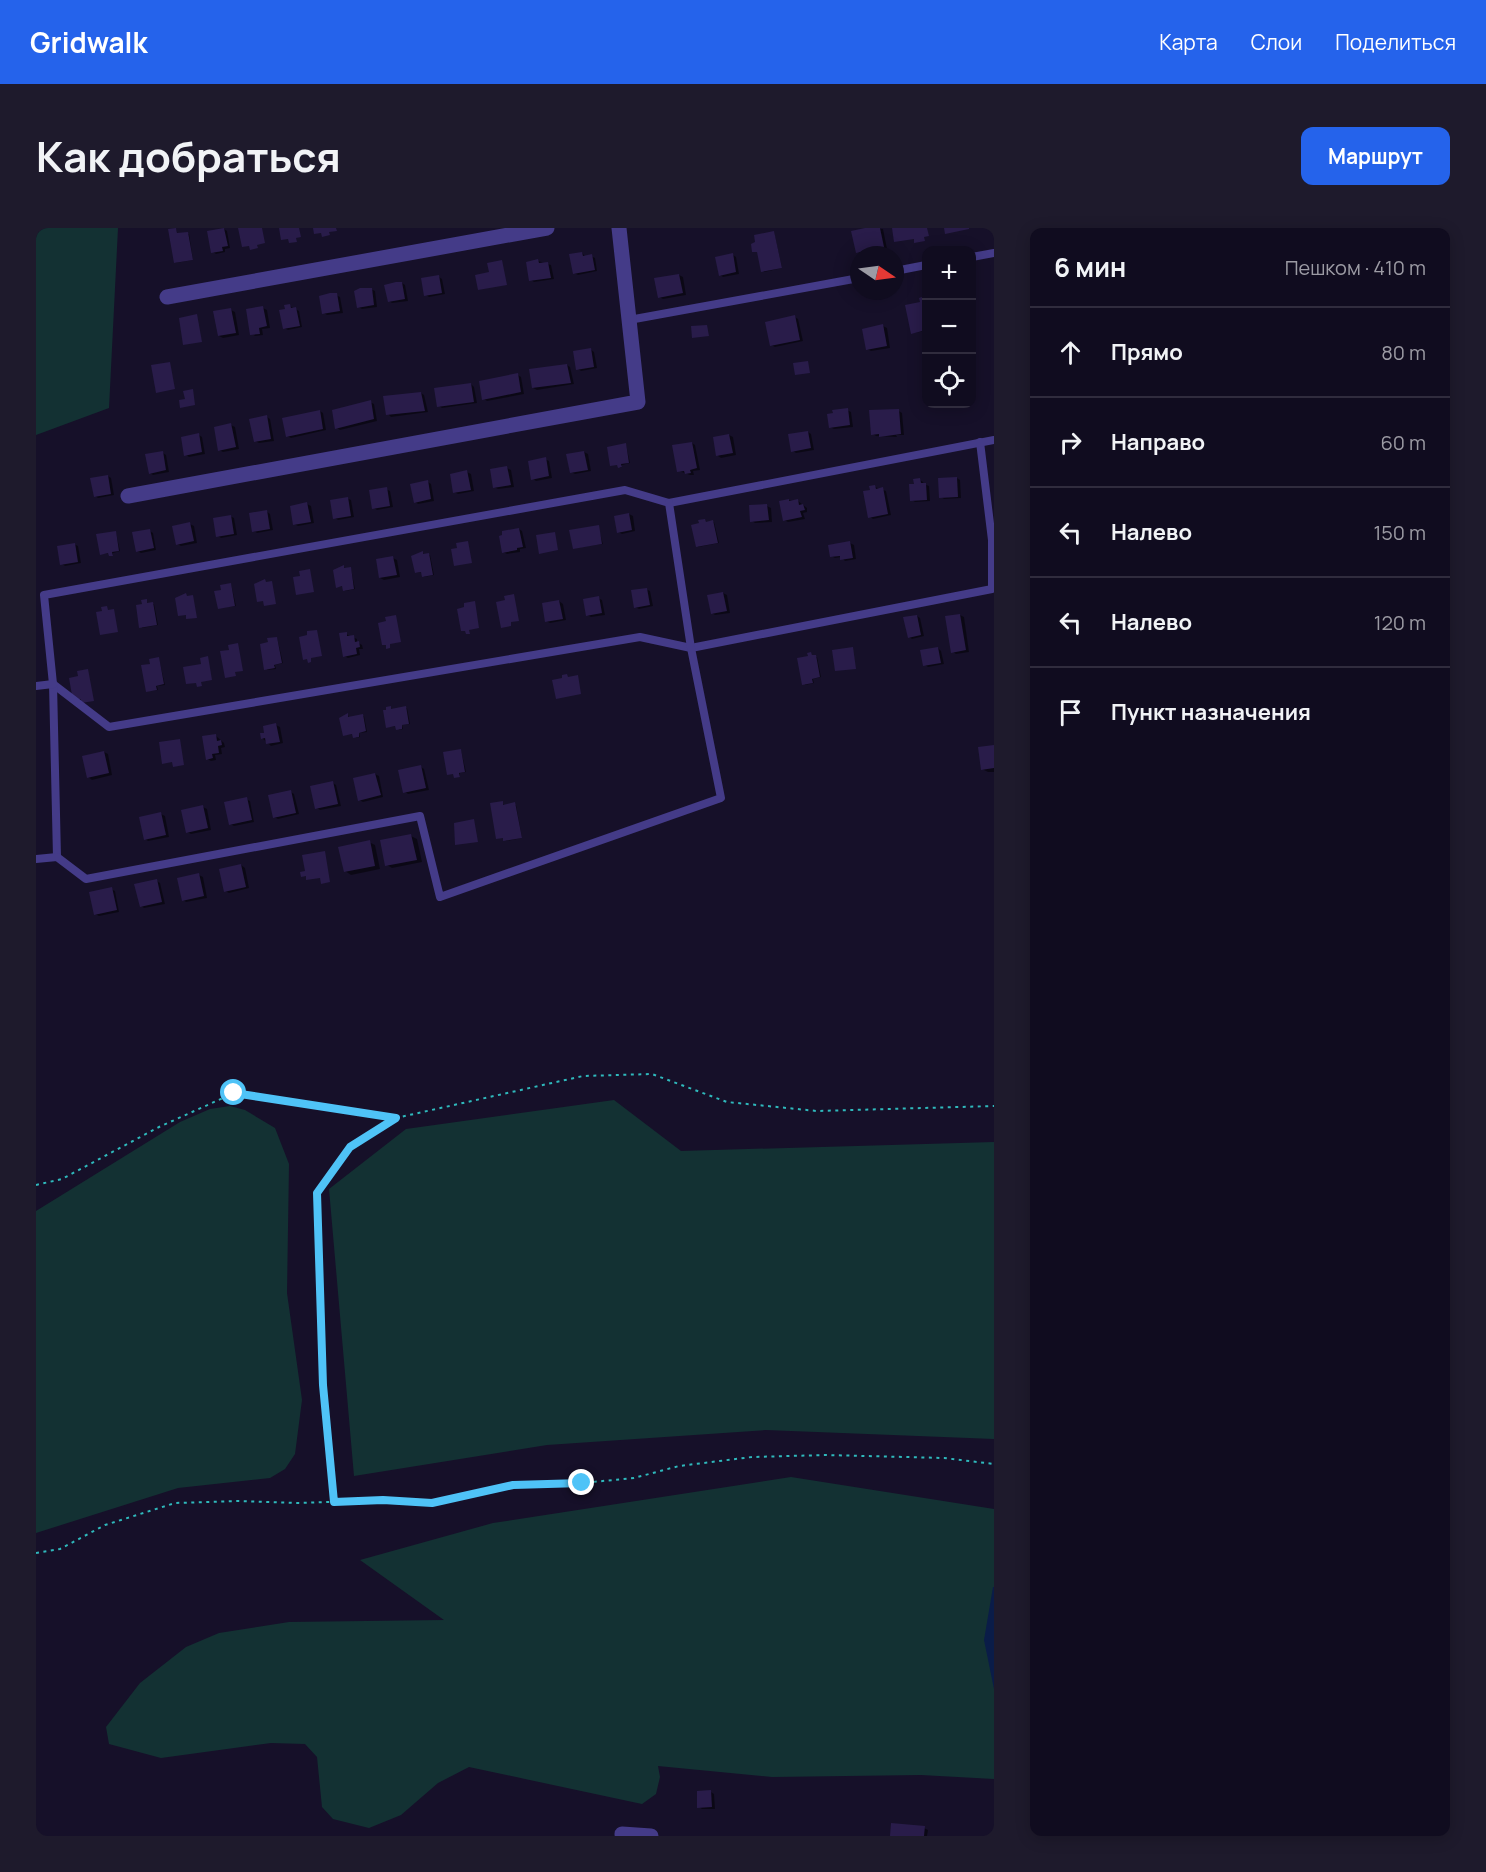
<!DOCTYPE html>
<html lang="ru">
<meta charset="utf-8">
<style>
body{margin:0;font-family:Manrope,sans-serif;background:#1e1a2c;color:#f1f3f6}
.controls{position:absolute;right:18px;top:18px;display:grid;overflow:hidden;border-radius:12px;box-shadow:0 3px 15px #0003}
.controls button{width:54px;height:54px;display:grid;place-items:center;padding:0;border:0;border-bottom:2px solid #302c3d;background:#100c1f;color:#f1f3f6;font:30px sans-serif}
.compass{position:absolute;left:814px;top:18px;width:54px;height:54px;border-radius:50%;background:#100c1f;box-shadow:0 3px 15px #0003;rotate:103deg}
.stop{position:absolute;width:18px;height:18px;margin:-14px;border:4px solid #4fc3f7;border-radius:50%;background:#fff}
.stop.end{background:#4fc3f7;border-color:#fff;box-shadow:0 2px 6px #0008}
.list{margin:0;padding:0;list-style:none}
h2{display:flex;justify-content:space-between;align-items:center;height:78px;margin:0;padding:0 24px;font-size:26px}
h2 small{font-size:20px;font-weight:400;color:#9c9ba4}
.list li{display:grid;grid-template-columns:39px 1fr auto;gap:18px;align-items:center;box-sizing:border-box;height:90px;padding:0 24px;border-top:2px solid #302c3d}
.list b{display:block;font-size:22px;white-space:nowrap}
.list em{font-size:20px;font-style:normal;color:#9c9ba4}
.icon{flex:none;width:33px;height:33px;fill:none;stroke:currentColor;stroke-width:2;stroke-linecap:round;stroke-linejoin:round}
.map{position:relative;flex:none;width:958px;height:1608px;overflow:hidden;border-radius:12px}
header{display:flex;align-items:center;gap:36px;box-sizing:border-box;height:84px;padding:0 30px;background:#2563eb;color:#fff}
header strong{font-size:28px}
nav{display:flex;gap:33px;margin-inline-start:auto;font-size:21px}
.intro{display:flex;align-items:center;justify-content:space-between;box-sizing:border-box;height:144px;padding:0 36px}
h1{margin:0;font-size:42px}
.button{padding:15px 27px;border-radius:12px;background:#2563eb;color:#fff;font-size:21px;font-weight:700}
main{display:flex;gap:36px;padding:0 36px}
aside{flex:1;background:#100c1f;border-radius:12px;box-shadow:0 3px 15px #0003}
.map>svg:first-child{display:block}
.green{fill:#133133}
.water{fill:#0a1c48}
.shadow{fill:#0007}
.building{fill:#291c4a}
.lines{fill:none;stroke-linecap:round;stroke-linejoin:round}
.path{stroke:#2fb9bc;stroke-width:2;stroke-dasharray:3 4.5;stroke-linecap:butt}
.service{stroke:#443b88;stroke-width:8}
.minor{stroke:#443b88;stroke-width:15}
.route{stroke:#4fc3f7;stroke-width:8}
</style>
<header>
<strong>Gridwalk</strong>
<nav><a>Карта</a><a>Слои</a><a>Поделиться</a></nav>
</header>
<div class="intro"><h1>Как добраться</h1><a class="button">Маршрут</a></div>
<main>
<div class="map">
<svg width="958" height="1608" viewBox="0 0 958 1608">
<rect width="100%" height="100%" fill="#161029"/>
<g class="green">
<path d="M0,0H82L73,180L0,207Z"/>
<path d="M578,872L645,923L958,914V1211L730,1202L511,1217L318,1248L293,961L370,901Z"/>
<path d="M194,878L209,882L239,900L253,936L251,1065L266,1172L259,1226L249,1241L234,1250L142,1260L0,1305V983L144,894L174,881Z"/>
<path d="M755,1249L958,1281V1551L885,1547L736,1549L622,1538L624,1549L620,1566L606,1576L433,1539L402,1555L365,1587L333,1600L297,1591L286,1579L281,1529L269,1516L235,1515L125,1530L73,1516L70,1499L104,1455L150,1419L183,1405L253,1394L408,1392L324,1332L457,1295Z"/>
</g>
<path class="water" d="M957,1359H958V1461L948,1412Z"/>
<g class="shadow">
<path d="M836,0L847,1L851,21L825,26L822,24Z"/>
<path d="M140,1L142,7L153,6L157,32L139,35Z"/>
<path d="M188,1L191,3L194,20L189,21V24L180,26L177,24Z"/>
<path d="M738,4L746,40L728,44L723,24H719Z"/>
<path d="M546,25L550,29L555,28L559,30L561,43L542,47L538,45Z"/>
<path d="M697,27L700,29L703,46L687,49L684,47Z"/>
<path d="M502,33L515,37L518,51L498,54L495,52Z"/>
<path d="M643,47L647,49L650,67L627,71L623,69Z"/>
<path d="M403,49L406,51L409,66L393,69L390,67Z"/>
<path d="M366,55L369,57L372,73L356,75L353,73Z"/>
<path d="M335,61L339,63L341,79L326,81L322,79Z"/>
<path d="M300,67L304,69L307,85L291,87L288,85Z"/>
<path d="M889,70L890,103L877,105H876Z"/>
<path d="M254,78L263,83L266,99L252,102L248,100L251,82Z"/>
<path d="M227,80L231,82L234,100L226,101L227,107L219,108L216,106Z"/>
<path d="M195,82L199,84L203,107L187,110L183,108Z"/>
<path d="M759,89L762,91L767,113L739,119L735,117Z"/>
<path d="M847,98L851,100L854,120L835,123L831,121Z"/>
<path d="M554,121L558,124L561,140L545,143L542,141Z"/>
<path d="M531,137L534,139L538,156L501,162L497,160Z"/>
<path d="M482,147L485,149L488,166L451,173L448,171Z"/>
<path d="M435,156L438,159L441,175L406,180L403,178Z"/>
<path d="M385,165L388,167L392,184L355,189L352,186Z"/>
<path d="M334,174L338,176L341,193L304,202L301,200Z"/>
<path d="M811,182L815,184L817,199L798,201L794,199Z"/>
<path d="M284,183L287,185L290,202L255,210L251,208Z"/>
<path d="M863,183L866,185L868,207H860L861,209L840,208L837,206Z"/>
<path d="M231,189L234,191L238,213L223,215L219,213Z"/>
<path d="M195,197L199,199L203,221L187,224L183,222Z"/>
<path d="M772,204L775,206L778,222L760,225L757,223Z"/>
<path d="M163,207L166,209L169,226L153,229L150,227Z"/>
<path d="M693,207L697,209L700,227L685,230L682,228Z"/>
<path d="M656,215L659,217L664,242L657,243L658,247H654L643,243Z"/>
<path d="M590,217L594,235L586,237V239L584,240L583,237H576Z"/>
<path d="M548,224L552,226L555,243L539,246L535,244Z"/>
<path d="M127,225L130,227L133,244L117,247L114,245Z"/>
<path d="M509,231L513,233L516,250L500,253L497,251Z"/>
<path d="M471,240L475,242L478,259L462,261L458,259Z"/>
<path d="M431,244L435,246L438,263L422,266L418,264Z"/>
<path d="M72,248L75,250L78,267L62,270L59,268Z"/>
<path d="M921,250L924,252L925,270L908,271L905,269Z"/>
<path d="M884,252L887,254L888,256L893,258L894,273L879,274L876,272L879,257Z"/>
<path d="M392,254L395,256L398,273L382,276L379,274Z"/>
<path d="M839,259L850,263L855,287L837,291L834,289L836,263Z"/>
<path d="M350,261L354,263L357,279L341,282L338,280Z"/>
<path d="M311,270L315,272L318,289L302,292L299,290Z"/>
<path d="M753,272L762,273L771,280V284L767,285L769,291L752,294L748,292Z"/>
<path d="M271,276L275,278L278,295L262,298L258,296Z"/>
<path d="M731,278L735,280L736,294L719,295L716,293Z"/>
<path d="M230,283L234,286L237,302L221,305L218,303Z"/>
<path d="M593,286L597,288L599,303L586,306L582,304Z"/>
<path d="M194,288L198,290L201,307L185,310L182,308Z"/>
<path d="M669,292L670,295L678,294L683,315L662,319L665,296Z"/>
<path d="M154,296L158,298L161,315L145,318L141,316Z"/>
<path d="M562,299L567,316L538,320Z"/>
<path d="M483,301L486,303L490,320L484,321V324L471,326L467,324L468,309Z"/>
<path d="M114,303L117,305L120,322L105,325L101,323Z"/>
<path d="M80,305L84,323L77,325V328H75L74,325L65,326Z"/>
<path d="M814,315L818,317L820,331L809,333L805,329L799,330L795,328Z"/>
<path d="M38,316L42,318L45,335L29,338L26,336Z"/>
<path d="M383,325L394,327L398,347L388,349L386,344L380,345Z"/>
<path d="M357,330L361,332L364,349L348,352L344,350Z"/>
<path d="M304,339L315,341L319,361L309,363L307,358L301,359Z"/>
<path d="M195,356L200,378L184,380L187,363Z"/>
<path d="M610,361L614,363L617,378L603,381L599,379Z"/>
<path d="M687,365L691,367L694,385L679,387L676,385Z"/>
<path d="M562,370L566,372L569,387L555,389L551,387Z"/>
<path d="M110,373L112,376H118L122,397L106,400L107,377Z"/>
<path d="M523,373L527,376L530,392L514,395L510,393Z"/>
<path d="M924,387L928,389L933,424L920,426L917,424Z"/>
<path d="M881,388L884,390L888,408L876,411L873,409Z"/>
<path d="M310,406L321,411V414L326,417L327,421H323L324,427L312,430L308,428Z"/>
<path d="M241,410L247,435L239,437L240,441L231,442Z"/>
<path d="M902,420L905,423L908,436L892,439L889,437Z"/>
<path d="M775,425L777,429H781L785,449L777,451L778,455L769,457Z"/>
<path d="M123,431L129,457L121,458L122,462L113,463L116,437Z"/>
<path d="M354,479L356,482L371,480L374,496L366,497L367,501L363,502L361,498L351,499Z"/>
<path d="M312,487L313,490L328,488L331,504L323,505L324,509L320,510L318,506L308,507Z"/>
<path d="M240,497L244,499L247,515L235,518L226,510Z"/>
<path d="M179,507L188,515L189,519L185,520L186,526L179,527L180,532L175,533L171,531Z"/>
<path d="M958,519V544H952L946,541Z"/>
<path d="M425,522L430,544L424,545V549H421L419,546Z"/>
<path d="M68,524L72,526L76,547L56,552L52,549Z"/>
<path d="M385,539L388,541L393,562L372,566L369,564Z"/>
<path d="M339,546L343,548L347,569L327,574L323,572Z"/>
<path d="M297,555L300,557L305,578L284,582L281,580Z"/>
<path d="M255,564L258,566L263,586L242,591L238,589Z"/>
<path d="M210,571L214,573L218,594L198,598L194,596Z"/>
<path d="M466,574L468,578L480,577L486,610L470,613L468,610H462Z"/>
<path d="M167,579L171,581L175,602L155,606L151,604Z"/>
<path d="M125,586L129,588L133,609L112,613L109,611Z"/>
<path d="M375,608L381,611L386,634L356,640L351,637Z"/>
<path d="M333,614L339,617L344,641L315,647L309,643Z"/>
<path d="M205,637L209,640L213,660L193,665L189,663Z"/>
<path d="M163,647L167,649L171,670L150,674L147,672Z"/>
<path d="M121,653L124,655L129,676L108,680L105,678Z"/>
<path d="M75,661L79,663L83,684L63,688L59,686Z"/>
<path d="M675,1564L678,1566L679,1581H666L663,1579Z"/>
<path d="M888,1600L892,1602L891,1608H856Z"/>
</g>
<g class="building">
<path d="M140,0L141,5L152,4L157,32L138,35L132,1Z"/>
<path d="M188,0L192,18L186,19L187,23L175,25L171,3Z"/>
<path d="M202,0H226L229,15L221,17L222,20L214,22L213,18L206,19Z"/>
<path d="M243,0H263L265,9L260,10L261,14L253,15L252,11L245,12Z"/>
<path d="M277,0H300L301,3L293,4L294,7L286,9L285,5L278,6Z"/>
<path d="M829,0H844L848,19L820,25L815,3Z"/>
<path d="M856,0H891L893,8L888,9L889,13L878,15V11L858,14Z"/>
<path d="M908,0H933V1L909,6Z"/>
<path d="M738,3L746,40L725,44L721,24H716L715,16L719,14L718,7Z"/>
<path d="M546,24L547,28L556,26L559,42L537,46L533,26Z"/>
<path d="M697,25L700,44L683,48L679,29Z"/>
<path d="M502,31L503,35L512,34L515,50L493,53L490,34Z"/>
<path d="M466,32L471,57L442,62L439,47L453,44L451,35Z"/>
<path d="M643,46L647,65L622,70L618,50Z"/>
<path d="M403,47L406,65L388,68L385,50Z"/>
<path d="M360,54H366L369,71L352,74L348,57Z"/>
<path d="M324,60H336L338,77L321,80L318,63Z"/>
<path d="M294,65H301L304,83L286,86L283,68Z"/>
<path d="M889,68L890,102L875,106L869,77L884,74L883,70Z"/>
<path d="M254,76L255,80L260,79L264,98L247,101L243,82L249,81L248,77Z"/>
<path d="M227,78L231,98L223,100L224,106L214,107L210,81Z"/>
<path d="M195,80L200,105L182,108L177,83Z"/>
<path d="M161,86L166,114L147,117L143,90Z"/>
<path d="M759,87L764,112L734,118L729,94Z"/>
<path d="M847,96L851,118L830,122L826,101Z"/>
<path d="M671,97L673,108L656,110L655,98Z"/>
<path d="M555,120L558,139L540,142L537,123Z"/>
<path d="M772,133L774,145L759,147L757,135Z"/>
<path d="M134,134L139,161L120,165L115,137Z"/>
<path d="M531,136L535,155L496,160L493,141Z"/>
<path d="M482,145L485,164L446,172L443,153Z"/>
<path d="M435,155L438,174L401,179L398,160Z"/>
<path d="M157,161L159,177L144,180L143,172L149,171L147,163Z"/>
<path d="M385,164L389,183L350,187L347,168Z"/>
<path d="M335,172L338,191L299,201L296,182Z"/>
<path d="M812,180L814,197L793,200L791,186L797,185L796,182Z"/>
<path d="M863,181L865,206L843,209V206L835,207L833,182Z"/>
<path d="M284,182L287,201L250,209L246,190Z"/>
<path d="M231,187L235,211L218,214L213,191Z"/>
<path d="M195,195L200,219L182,223L178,199Z"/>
<path d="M772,203L775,220L755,224L752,206Z"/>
<path d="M163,205L166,224L148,228L145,209Z"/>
<path d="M693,206L697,225L680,228L677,209Z"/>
<path d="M656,214L661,240L654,242L655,245L649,246L648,243L641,244L636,217Z"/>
<path d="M590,215L593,235L585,236L586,239L582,240L581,237L574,238L571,219Z"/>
<path d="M127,223L130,242L113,246L109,226Z"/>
<path d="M548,223L552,242L534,245L530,226Z"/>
<path d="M510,229L513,248L495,252L492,233Z"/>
<path d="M471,238L475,257L457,260L454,241Z"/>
<path d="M431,242L435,262L417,265L414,246Z"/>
<path d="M72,247L75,266L58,269L54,250Z"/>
<path d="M921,249L922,269L903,270L902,250Z"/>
<path d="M884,250L885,255H890L891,272L874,273L873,256H878L877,251Z"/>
<path d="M392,252L395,271L378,275L374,256Z"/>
<path d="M839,257L840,261L847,259L852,286L832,290L827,263L834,262L833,258Z"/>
<path d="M351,259L354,278L336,281L333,262Z"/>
<path d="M312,269L315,288L297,291L294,272Z"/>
<path d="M753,271V273L762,271L763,277L767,276L769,282L764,283L766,289L747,293L743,273Z"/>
<path d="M271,274L275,294L257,297L254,278Z"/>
<path d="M731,276L733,292L714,294L713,277Z"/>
<path d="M231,282L234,301L216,304L213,285Z"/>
<path d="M593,285L596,302L581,305L578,288Z"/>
<path d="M195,287L198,306L180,309L177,290Z"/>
<path d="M669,291L670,294L677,292L682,315L660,319L655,297L663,295L662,292Z"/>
<path d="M154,294L158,313L140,317L136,298Z"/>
<path d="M563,297L566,316L537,321L533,302Z"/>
<path d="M483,300L487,319L481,320V322L466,325L463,308L466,307V303Z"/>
<path d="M114,301L118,320L100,324L96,304Z"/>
<path d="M80,303L83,323L76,324L77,328H73L72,325L64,327L60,306Z"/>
<path d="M519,304L522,322L503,326L500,307Z"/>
<path d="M432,313L436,335L418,338L415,321L421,320L420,315Z"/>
<path d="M814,313L817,330L804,332V328L794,329L792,317Z"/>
<path d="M39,315L42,334L24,337L21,318Z"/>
<path d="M387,323V326L393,325L397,347L386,349L385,344L379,345L375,328Z"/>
<path d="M357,328L361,347L343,350L340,331Z"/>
<path d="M308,337V340L315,339L318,361L307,363L306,358L300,360L297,342Z"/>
<path d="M274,341L278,364L260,367L257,349L264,348L263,343Z"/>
<path d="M229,351L230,354L236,353L240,376L228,378L227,373L221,374L218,356Z"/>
<path d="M195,355L199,378L182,381L178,363L185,362L184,357Z"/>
<path d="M611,360L614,377L598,380L595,362Z"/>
<path d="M687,364L691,383L675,386L671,367Z"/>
<path d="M150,365L151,368L157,367L161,390L150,391V387L142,388L139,370Z"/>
<path d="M478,366L483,393L475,394V398L465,400L460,374L469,372L468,368Z"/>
<path d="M563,368L566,385L550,388L547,371Z"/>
<path d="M111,371V375L117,374L121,397L103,400L100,377L106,376L105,372Z"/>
<path d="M523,372L527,391L509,394L506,375Z"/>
<path d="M439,373L443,400L433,402L434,406H430L429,403H425L421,381L428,379V375Z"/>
<path d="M71,378L72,382L78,381L82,404L64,407L60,384L66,383L65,379Z"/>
<path d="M924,386L930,422L915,425L909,388Z"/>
<path d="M360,387L365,414L354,416V420L350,421V417H346L342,395L350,393L349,389Z"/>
<path d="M881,387L885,407L872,410L867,389Z"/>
<path d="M281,402L286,428L275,430V434L272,435L271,431L267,432L263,409L271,407V403Z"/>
<path d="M311,404V408L318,407L319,414L323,413L324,419L320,420L321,426L307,429L303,405Z"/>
<path d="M241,409L246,435L238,437L239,440L228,442L224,416L232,414L231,410Z"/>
<path d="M202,415L207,443L199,444L200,448L189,450L184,423L193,422L192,417Z"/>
<path d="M817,419L820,441L799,443L796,422Z"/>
<path d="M902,419L905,435L887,438L884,422Z"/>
<path d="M775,424L776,427H780L784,449L776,451L777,455L766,457L761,430L772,428L771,425Z"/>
<path d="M172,428L176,452L165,454L166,458L161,459L160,455L150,456L147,439L165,436L164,430Z"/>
<path d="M123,429L128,456L120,458L121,462L110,464L105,437L114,436L113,431Z"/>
<path d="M52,441L58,473L45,475V471L37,473L33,450L42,448L41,443Z"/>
<path d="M531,446L532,449L542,447L545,466L520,471L516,452L526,450V447Z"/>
<path d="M355,478V481L370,478L373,496L366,497V501L360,502L359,498L350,500L347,482H350V479Z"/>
<path d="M312,485V489L327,486L330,503L323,505V509L317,510L316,506L307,508L303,490Z"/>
<path d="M240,495L244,514L230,516L229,510L225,511L224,505H228L227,498Z"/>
<path d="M180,506L181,513L185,512L186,517L182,518L183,525L176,526L177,530L170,532L166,508Z"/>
<path d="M144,511L148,537L137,539L136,534L126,536L123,514Z"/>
<path d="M958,517V540L945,542L942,519Z"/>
<path d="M425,521L429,544L423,545L424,549L418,550L417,546L411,547L407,524Z"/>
<path d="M68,523L73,545L51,550L46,528Z"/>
<path d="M385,537L390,560L367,565L362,542Z"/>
<path d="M339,545L345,567L322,573L317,550Z"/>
<path d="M297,553L302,576L279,581L274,558Z"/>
<path d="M255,562L260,585L237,590L232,567Z"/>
<path d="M211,569L216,592L193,597L188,574Z"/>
<path d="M467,573V577L479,574L486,610L467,613V610L460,611L454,575Z"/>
<path d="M167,577L172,600L150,605L145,582Z"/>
<path d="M125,584L130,607L108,612L103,589Z"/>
<path d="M438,591L442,614L419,617L418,595Z"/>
<path d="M375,606L381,632L349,638L344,612Z"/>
<path d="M334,612L339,638L308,644L302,619Z"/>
<path d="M289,623L294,654L285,656L284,650L270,652V648L265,649L264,644L269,643L266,627Z"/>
<path d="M205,636L210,659L188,664L183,641Z"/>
<path d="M163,645L168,668L146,673L141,650Z"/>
<path d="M121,651L126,674L104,679L98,656Z"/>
<path d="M76,659L81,682L58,687L53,664Z"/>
<path d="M675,1562L676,1579L661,1580V1563Z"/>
<path d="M855,1595L889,1598L888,1608H854Z"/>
</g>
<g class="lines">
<g class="path">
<path d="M0,957L26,951L123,899L198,865L360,890L547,848L616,846L691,874L781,883L958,878"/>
<path d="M298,1273L287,1157L281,965L313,919L360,890"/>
<path d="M0,1325L24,1321L69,1297L139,1275L202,1273L264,1275L347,1272L396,1276L477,1257L546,1255L598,1250L643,1238L716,1229L790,1227L908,1230L958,1236"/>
</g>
<g class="service">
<path d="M936,29L958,25"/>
<path d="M859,43L890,37"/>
<path d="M593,92L823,50"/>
<path d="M17,456L73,499L604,409L655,420L956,361V312L944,214"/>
<path d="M17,456L21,629"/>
<path d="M0,458L17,456L8,367L589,262L633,275L958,212"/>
<path d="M0,631L21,629L50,651L384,588L404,669L685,570L655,420L633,275"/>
</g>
<g class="minor">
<path d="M131,69L511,0"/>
<path d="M92,268L602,174L583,0"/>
<path d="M586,1606L615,1608"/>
</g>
</g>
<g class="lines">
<path class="route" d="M198,865L360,890L314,919L281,965L287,1157L298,1274L347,1272L396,1275L477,1257L546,1255"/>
</g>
</svg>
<div class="controls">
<button>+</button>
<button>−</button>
<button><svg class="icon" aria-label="locate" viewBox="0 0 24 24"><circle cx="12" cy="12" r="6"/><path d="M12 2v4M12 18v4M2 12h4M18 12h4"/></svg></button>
</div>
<svg class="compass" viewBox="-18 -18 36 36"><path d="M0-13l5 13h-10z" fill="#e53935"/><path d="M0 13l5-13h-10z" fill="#9c9ba4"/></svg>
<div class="stop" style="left:198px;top:865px"></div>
<div class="stop end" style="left:546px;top:1255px"></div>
</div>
<aside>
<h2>6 мин<small>Пешком · 410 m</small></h2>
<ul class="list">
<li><svg class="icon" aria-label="ahead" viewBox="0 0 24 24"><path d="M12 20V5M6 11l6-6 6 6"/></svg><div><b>Прямо</b></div><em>80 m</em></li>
<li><svg class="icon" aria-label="right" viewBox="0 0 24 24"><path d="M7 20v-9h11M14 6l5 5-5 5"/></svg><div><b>Направо</b></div><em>60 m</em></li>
<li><svg class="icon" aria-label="left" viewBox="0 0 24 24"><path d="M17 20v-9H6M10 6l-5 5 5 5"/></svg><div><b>Налево</b></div><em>150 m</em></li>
<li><svg class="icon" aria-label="left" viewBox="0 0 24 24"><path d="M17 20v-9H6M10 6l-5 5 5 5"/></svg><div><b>Налево</b></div><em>120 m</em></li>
<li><svg class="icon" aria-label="arrive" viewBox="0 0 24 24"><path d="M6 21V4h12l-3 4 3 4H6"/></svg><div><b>Пункт назначения</b></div></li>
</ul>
</aside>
</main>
